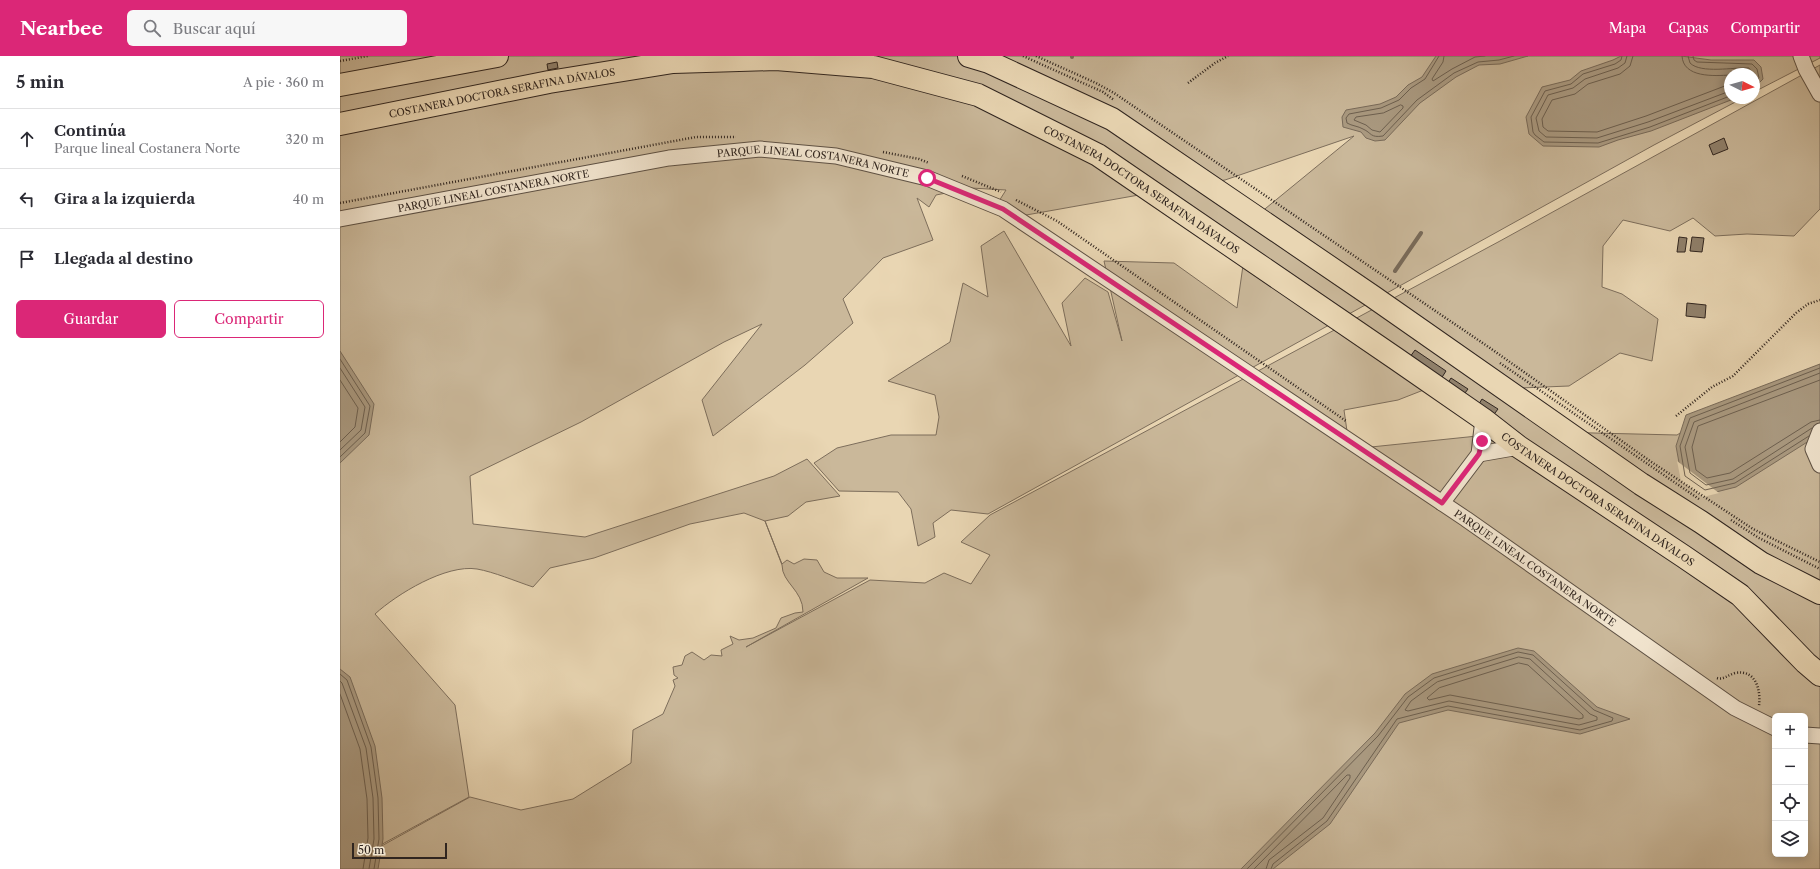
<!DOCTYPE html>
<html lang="es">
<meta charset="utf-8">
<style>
body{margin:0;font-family:"Libre Caslon Text",serif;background:#f7f7f7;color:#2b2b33}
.controls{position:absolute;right:12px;bottom:12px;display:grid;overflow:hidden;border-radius:6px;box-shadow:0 2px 10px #0003}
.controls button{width:36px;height:36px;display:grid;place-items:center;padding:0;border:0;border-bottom:1px solid #e1e1e2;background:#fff;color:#2b2b33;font:20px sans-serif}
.compass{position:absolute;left:1384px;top:12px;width:36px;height:36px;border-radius:50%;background:#fff;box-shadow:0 2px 10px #0003;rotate:95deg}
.scale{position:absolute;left:12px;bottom:10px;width:95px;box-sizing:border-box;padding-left:4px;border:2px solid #30251f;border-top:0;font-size:11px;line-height:14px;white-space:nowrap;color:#30251f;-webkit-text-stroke:3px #f1e4ce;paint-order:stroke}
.stop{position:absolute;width:12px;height:12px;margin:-9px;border:3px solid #db2777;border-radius:50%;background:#fff}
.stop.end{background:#db2777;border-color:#fff;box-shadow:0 1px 4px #0008}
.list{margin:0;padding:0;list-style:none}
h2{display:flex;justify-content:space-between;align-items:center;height:52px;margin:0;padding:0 16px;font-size:17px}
h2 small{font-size:13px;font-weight:400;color:#7c7c81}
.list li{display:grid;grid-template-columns:26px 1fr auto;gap:12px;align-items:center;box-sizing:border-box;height:60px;padding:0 16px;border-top:1px solid #e1e1e2}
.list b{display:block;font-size:15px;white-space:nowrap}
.list p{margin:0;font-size:13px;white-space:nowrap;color:#7c7c81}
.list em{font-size:13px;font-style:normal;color:#7c7c81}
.actions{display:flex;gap:8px;padding:12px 16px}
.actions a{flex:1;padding:9px 0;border:1px solid #db2777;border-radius:6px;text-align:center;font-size:14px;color:#db2777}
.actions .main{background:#db2777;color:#fff}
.icon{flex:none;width:22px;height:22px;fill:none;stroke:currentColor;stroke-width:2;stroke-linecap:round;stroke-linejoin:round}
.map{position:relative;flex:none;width:1480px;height:813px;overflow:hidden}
header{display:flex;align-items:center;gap:24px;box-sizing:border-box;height:56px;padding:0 20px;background:#db2777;color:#fff}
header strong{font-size:19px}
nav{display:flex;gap:22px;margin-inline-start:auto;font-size:14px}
.search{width:280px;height:36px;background:#f7f7f7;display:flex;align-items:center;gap:10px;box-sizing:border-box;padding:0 14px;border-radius:6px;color:#7c7c81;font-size:15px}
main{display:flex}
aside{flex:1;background:#fff}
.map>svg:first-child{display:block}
.green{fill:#cab89a;stroke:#7d6e5c;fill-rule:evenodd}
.water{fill:#aa9a81;stroke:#796b5a}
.pier{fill:#e9d6b3}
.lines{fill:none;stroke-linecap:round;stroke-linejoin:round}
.shore{stroke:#6d6050;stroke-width:1}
.stream{stroke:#796b5a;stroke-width:4}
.building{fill:#90816c;stroke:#30251f}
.street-casing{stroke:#5e5144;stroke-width:17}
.highway-casing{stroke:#30251f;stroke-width:24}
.path{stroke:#30251f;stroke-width:2.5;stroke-dasharray:1 2;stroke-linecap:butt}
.street{stroke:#f1e4ce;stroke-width:15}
.highway{stroke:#e9d6b3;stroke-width:22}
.route{stroke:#db2777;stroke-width:5}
.labels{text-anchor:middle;stroke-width:4;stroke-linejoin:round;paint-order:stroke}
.street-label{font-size:10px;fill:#30251f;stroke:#f1e4ce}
</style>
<header>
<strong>Nearbee</strong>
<div class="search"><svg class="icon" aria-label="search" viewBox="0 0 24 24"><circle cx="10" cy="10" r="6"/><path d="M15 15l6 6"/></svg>Buscar aquí</div>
<nav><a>Mapa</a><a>Capas</a><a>Compartir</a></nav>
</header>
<main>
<aside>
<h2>5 min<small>A pie · 360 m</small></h2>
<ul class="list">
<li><svg class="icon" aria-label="ahead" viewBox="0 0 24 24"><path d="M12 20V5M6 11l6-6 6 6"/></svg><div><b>Continúa</b><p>Parque lineal Costanera Norte</p></div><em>320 m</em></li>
<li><svg class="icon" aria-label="left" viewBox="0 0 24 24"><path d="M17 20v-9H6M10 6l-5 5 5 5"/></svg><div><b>Gira a la izquierda</b></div><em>40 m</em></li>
<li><svg class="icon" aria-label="arrive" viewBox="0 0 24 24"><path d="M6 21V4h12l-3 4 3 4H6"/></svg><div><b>Llegada al destino</b></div></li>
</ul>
<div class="actions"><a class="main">Guardar</a><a>Compartir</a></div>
</aside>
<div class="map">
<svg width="1480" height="813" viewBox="0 0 1480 813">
<rect width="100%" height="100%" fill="#e9d6b3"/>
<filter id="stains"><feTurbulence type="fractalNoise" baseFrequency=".005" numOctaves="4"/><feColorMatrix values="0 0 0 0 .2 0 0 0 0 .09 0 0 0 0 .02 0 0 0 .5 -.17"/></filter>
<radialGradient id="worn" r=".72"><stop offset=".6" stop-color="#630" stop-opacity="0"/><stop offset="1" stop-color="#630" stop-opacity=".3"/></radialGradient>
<path class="green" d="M0,0H1480V2L1414,36V18H1390V42H1403L1314,89L648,458L611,454L593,467L595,481L578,490L571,453L558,436L499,435L474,407L497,392L551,379H596L599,361L595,339L548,325L610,286L623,227L648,241L641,190L664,175L731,290L722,247L745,222L768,236L782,285L764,205L834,207L897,252L906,188L827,134L675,161L654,153L666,134L631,132L596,139L589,151L577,142L593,184L543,202L503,243L513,267L465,309L373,380L362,344L422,268L384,286L241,366L130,420L133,468L245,481L434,420L467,403L500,440L466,446L448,460L425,465L442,508L447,504L454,508L464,503L477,504L484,516L497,522H528L406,591L530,524L585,527L604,517L631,528L650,499L621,486L650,459L1160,185L1480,9V153L1454,180L1407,178L1375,180L1353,162L1330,175L1283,164L1263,190L1262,231L1282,238L1318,263L1312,305L1280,297L1229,330L1180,332L1213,376L1337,379L1399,340L1480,309V813H0L130,741L181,754L233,743L291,707L293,674L323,658L335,630L333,624L338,622L334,619L333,611L342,609L345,600L352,596L364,604L371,599L382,600L381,594L393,588L390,580L399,584L413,582L436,572L441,562L455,557L463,556C463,534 442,527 442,509L425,465L404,457L350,468L254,502L210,512L193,531C175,525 154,516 137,513C106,508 57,538 35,558L115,649L129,741L0,811ZM1014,80L909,166L855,129L885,124ZM1104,326L1176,376L1031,391L1007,375L1004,354L1058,344ZM1435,660H1465V798H1435Z"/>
<g class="water">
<path d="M1096,0H1188L1160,8L1139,9L1116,21L1080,47L1045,84L1035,85L1026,82L1021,76L1003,71L1002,61L1006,54L1040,48L1056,41L1068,29L1082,21Z"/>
<path d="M1281,0H1341L1371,4H1414L1421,11L1423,23L1414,32V18H1390V42H1396L1311,75L1278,84L1259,91L1203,90L1189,78L1186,61L1202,31L1230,24L1241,15L1273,4Z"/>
<path d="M0,295L34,348L29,379L0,407Z"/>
<path d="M1480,308V378L1396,431L1364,439L1342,423L1336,390L1346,359Z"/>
<path d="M1178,592L1194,595L1257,651L1290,663L1240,678L1108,654L1059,667L990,768L933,813H901L1035,677L1065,638L1092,618Z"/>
<path d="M0,613L10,621L35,690L42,742L43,783L38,813H0Z"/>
</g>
<path class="pier" d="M1337,405L1379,437L1363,441L1341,425Z"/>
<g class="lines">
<g class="shore">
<path d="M1099,0L1085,23L1071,32L1059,44L1041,52L1009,58L1006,62L1007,67C1012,70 1018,70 1023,73C1032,77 1030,82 1043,80L1077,44L1114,17L1138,6L1159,4L1174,0"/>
<path d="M1104,0L1103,6L1092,23L1093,25L1112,13L1135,1L1145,0"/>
<path d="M1282,0L1281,4L1275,8L1243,18L1231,28L1205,35L1191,61L1193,76L1195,79L1204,86L1258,87L1310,71L1390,40"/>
<path d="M1287,0L1285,7L1278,12L1245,23L1233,32L1208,39L1196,62L1199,75L1206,81L1257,82L1308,66L1390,35"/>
<path d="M1293,0L1290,10L1280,18L1248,28L1235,38L1212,44L1202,63L1203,71L1208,75L1257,76L1306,60L1390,28"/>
<path d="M1342,0C1343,22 1374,20 1390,19"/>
<path d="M1348,0L1350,7C1361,18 1394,11 1409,12L1413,18"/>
<path d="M1353,0L1354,4L1357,6L1412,8L1417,13L1419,22L1414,27"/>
<path d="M1061,49L1063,50V52L1040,76L1032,74L1026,69L1014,64L1016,61L1043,57Z"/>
<path d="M0,303L30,350L25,377L0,401"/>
<path d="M0,312L25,351L21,374L0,394"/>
<path d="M0,324L18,352L15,371L0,386"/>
<path d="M1480,324L1358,370L1352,391L1356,414L1367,422L1390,417L1471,366L1480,364"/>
<path d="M1472,372L1393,423L1366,429L1350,417L1345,391L1354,366L1480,317"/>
<path d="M1469,380L1395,427L1365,434L1345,420L1340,390L1350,362L1480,312"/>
<path d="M1179,601L1190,603L1250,658L1257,661V664L1239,669L1109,645L1068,655L1065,654L1071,645L1097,626Z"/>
<path d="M1179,607L1188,609L1243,659V662L1239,663L1110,639L1089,644L1087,642L1099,632Z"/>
<path d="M0,618L7,624L31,691L38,742L39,783L34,813"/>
<path d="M0,625L2,627L26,692L33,742L34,783L29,813"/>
<path d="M0,638L20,693L27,743L28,782L23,813"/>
<path d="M907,813L1038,680L1068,641L1094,622L1178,596L1193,599L1254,654L1273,662L1272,665L1240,674L1108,650L1057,663L987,765L933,808L931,813"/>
<path d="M914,813L1007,719H1010V722L983,762L929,804L926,813"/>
</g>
<g class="stream">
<path d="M732,1V0"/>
<path d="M1055,215L1081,177"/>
</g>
</g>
<g class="building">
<path d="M217,6L218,12L208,14L207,8Z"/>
<path d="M1384,82L1388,93L1373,99L1369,89Z"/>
<path d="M1339,181L1347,182L1345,196H1337Z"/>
<path d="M1352,181L1364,182L1362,196L1350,195Z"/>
<path d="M1347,247L1366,249L1365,262L1346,260Z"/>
<path d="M1075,294L1106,315L1099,326L1067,305Z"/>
<path d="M1111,322L1128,333L1122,341L1106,330Z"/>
<path d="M1142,343L1158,353L1152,361L1137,351Z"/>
</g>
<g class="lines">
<g class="street-casing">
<g id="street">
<path d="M1461,0L1466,13L1480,38"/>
<path id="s1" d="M0,163L329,102L420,93L496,100L587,122L663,153L1126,463L1395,652L1435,672"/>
<path d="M1480,375L1473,393L1480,409"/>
<path d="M1139,398L1179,391"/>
<path d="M1102,447L1139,398L1143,363"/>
<path d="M1465,679L1480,680"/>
</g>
</g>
<g class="highway-casing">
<g id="highway">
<path d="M629,0L649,6L772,63L1032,240L1301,428L1361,466L1421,507L1480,537"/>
<path d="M0,29L157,0"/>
<path id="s2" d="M0,68L209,26L333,6L436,3L533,11L638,39L758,99L1055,302L1143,363L1179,391L1343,500L1400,539L1466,607L1480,619"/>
</g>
</g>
<g class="path">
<path d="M683,0L763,36L774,44"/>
<path d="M696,0L756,27L774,37L1150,292L1310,405L1413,473L1480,506"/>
<path d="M0,5L28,0"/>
<path d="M848,27L875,7L888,0"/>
<path d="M543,96L579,103L589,107"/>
<path d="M622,120L661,136"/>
<path d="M676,144L717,165L1006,365"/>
<path d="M0,147L356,81H396"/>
<path d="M1160,307L1359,443"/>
<path d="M1336,360L1372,331L1393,320L1456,257L1468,248L1480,244"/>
<path d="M1391,464L1419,482L1480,513"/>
<path d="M1377,622C1383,624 1388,619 1395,617C1416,613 1421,634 1419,650"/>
</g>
<use href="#street" class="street"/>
<use href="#highway" class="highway"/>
</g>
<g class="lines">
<path class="route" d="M587,122L663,153L1102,447L1139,398L1142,385"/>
</g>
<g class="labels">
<g class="street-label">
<text dy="4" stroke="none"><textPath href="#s2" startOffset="165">COSTANERA DOCTORA SERAFINA DÁVALOS</textPath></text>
<text dy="4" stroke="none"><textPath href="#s1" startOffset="480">PARQUE LINEAL COSTANERA NORTE</textPath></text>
<text dy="4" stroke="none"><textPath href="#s1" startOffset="156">PARQUE LINEAL COSTANERA NORTE</textPath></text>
<text dy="4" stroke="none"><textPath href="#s2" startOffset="837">COSTANERA DOCTORA SERAFINA DÁVALOS</textPath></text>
<text dy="4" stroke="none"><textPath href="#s2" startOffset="1389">COSTANERA DOCTORA SERAFINA DÁVALOS</textPath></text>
<text dy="4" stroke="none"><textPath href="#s1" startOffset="1320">PARQUE LINEAL COSTANERA NORTE</textPath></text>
</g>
</g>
<rect width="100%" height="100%" filter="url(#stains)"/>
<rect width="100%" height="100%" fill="url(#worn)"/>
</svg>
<div class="controls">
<button>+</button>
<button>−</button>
<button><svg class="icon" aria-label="locate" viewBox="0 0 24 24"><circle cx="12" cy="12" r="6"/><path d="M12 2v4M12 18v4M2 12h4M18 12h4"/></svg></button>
<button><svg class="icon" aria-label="layers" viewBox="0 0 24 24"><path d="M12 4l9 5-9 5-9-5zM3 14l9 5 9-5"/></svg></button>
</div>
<svg class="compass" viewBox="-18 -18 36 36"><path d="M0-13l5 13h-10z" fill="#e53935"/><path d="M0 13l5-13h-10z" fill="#7c7c81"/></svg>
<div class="scale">50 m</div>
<div class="stop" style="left:587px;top:122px"></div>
<div class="stop end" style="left:1142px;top:385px"></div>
</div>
</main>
